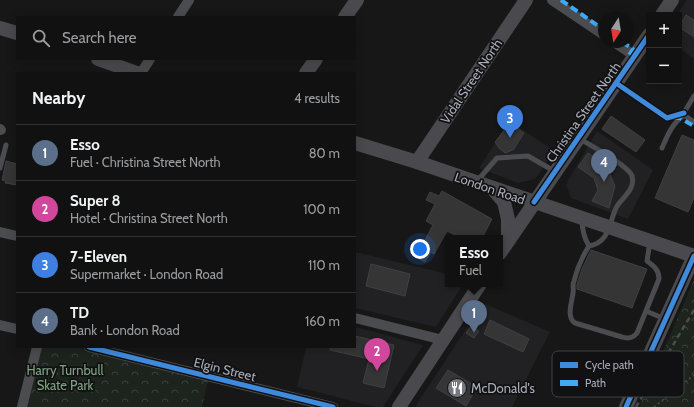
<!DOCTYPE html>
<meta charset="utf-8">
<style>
body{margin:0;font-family:Cabin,sans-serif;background:#1e1f1f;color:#f1f3f6}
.controls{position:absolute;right:12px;top:12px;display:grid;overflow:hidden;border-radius:0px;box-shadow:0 2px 10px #0003}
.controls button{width:36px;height:36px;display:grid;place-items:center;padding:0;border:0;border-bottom:1px solid #303131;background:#111;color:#f1f3f6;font:20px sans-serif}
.compass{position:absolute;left:598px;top:12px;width:36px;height:36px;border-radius:50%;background:#111;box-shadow:0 2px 10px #0003;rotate:192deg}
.you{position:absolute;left:420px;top:249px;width:14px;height:14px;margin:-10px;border:3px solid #fff;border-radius:50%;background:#1a73e8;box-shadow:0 0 0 6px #1a73e833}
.badge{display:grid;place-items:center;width:26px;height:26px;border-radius:50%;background:#8c9099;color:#fff;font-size:13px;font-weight:700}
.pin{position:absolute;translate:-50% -33px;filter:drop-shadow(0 1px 2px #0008)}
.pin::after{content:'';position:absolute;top:21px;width:14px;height:12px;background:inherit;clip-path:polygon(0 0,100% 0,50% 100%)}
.popup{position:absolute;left:445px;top:235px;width:58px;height:52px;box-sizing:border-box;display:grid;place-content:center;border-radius:0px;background:#111;filter:drop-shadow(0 1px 3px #0005);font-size:13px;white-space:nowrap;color:#9c9d9f}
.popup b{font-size:15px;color:#f1f3f6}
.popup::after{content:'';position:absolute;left:50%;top:100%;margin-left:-8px;border:8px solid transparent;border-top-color:#111}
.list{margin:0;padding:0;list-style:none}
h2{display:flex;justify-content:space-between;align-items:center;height:52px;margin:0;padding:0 16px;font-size:17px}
h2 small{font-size:13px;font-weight:400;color:#9c9d9f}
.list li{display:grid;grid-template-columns:26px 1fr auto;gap:12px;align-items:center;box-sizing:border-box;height:56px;padding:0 16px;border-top:1px solid #303131}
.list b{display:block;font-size:15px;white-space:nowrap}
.list p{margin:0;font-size:13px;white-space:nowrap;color:#9c9d9f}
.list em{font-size:13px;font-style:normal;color:#9c9d9f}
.icon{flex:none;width:22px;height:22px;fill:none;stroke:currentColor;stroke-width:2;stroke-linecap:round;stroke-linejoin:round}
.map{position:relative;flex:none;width:694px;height:407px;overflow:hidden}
.search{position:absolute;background:#111;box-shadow:0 2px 10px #0003;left:16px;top:16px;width:340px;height:44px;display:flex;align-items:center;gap:10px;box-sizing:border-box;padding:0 14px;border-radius:0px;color:#9c9d9f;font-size:15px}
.panel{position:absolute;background:#111;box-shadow:0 2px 10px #0003;left:16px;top:72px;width:340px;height:276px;border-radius:0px}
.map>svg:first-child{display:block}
.built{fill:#212123}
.park{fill:url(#park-crowns)}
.building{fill:#353536;stroke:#3f4043}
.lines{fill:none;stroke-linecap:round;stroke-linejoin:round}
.path{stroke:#4d4e52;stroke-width:1.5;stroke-dasharray:2 3;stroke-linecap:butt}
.lane{stroke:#4b4c50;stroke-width:5}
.street{stroke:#4b4c50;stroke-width:10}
.secondary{stroke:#4a4a4e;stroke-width:14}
.rail{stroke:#4b4c4f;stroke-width:2.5;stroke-dasharray:5 4;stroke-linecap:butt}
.quiet{stroke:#3fa9f5;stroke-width:4;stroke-dasharray:8 4;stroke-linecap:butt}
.cycleway-casing{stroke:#111113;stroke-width:8}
.cycleway{stroke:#408adc;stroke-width:5}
.labels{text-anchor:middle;stroke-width:3.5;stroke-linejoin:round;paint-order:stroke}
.street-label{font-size:13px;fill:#a8adb8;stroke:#111113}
.park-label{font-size:13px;fill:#7fa381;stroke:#111113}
.poi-label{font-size:13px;fill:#a8adb8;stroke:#111113;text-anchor:start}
.key{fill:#111113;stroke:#3e4045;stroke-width:1}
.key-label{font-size:11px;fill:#a8adb8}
</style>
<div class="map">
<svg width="694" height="407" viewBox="0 0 694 407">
<defs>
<pattern id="park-crowns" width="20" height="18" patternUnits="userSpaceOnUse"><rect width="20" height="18" fill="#1d241e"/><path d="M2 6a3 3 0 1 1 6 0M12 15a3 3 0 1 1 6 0" fill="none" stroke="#3b413d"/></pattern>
</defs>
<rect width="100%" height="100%" fill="#171717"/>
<g class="built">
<path d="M687,0H694V59L679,48V15H677Z"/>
<path d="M509,121L555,151L535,179L518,183L479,168Z"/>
<path d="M597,131L653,170L628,219L571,198L566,184Z"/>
<path d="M355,252L448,274V284H463L436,327L355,308Z"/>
<path d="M483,303L550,332L512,407H415Z"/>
<path d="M355,327L423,345L383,407H376L297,387L306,347H355Z"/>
</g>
<g class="park">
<path d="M694,280V407H639Z"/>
<path d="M42,347H76L208,380L202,407H27Z"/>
</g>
<g class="building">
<path d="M686,15L694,20V37L679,27Z"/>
<path d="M611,116L645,140L636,152L602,129Z"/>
<path d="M510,123L524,133L513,150L505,153L499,148L495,142Z"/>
<path d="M682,135L694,140V198L688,212L655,198Z"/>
<path d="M588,153L606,165L615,186L609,208L592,201L598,190L594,178L578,167Z"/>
<path d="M6,161L17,164V185L5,183L6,181L2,180Z"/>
<path d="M442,191L492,219L482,238H461L447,231L434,254L431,252L425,262L416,257L433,225L426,221L435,204L426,200L430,192L439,196Z"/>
<path d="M591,250L647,269L632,308L577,289V284L582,269Z"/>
<path d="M371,264L410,274L405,296L366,286Z"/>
<path d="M490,320L529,339L523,352L484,334Z"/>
<path d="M472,325L479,331L474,338L466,333Z"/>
<path d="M355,336L394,345L384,388L363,383L369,359L330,350V347H355Z"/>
<path d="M448,370L477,387L466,406L436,388Z"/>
</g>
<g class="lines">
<path class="path" d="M654,407L694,375"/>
<g class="lane">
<path d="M694,96L685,111L684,115L694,122"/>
<path d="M580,139C590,145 629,166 632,176C636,190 621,198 616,208C609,223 610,242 589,246C584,238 582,229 582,219"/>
<path d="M662,148C668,134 672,124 684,115"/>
<path d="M0,168L6,145"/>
<path d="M478,180L497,158L528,156L554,171"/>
<path d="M589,246C582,257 577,269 574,281C572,285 574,289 573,293C572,302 566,317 575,323L622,337C628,339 633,338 637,333L659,279C659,270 654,266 647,261L650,242"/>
<path d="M646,311L665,319"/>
</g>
<g class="street">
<path d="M552,0L604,35"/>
<path d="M178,17L189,0"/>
<path d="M614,42L635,56"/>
<path d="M141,73L150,59"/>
<path d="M0,129L1,130"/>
<path d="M0,232L17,236"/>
<path d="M355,318L443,340"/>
<path d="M0,325L17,329"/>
<path d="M89,347L333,407"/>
<path d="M22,407L37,347"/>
</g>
<g class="secondary">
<path d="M662,15L672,0"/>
<path d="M345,17L357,0"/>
<path d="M0,28L17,33"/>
<path d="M98,59L137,73"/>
<path d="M306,73L316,59"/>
<path d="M355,143L417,162L694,256"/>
<path d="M417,162L526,0"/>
<path d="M492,188L504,202L508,219V241"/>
<path d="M500,253L649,35"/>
<path d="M399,407L480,284"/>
<path d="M626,407L694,256"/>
</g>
<path class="rail" d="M636,407L694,310"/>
<g class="quiet">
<path d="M561,0L604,30"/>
<path d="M622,42L633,49L628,57"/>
<path d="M674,118H680L694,126"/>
</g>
<g class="cycleway-casing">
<g id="cycleway">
<path d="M616,83L667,118L684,113"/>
<path d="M534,202L649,35"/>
<path d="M89,347L333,407"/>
<path d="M626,407L694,256"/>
</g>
</g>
<use href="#cycleway" class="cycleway"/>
</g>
<defs>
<g id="restaurant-disc" transform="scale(1)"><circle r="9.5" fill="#757880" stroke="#111113"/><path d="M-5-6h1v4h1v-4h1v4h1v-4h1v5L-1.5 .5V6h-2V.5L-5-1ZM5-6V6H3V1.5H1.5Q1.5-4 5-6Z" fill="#fff"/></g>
</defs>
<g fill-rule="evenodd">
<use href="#restaurant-disc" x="457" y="388"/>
</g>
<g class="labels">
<g class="street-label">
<text transform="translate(471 81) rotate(-56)" y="5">Vidal Street North</text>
<text transform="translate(583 112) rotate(-55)" y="5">Christina Street North</text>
<text transform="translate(490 188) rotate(19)" y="5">London Road</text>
<text transform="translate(225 369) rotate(14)" y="5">Elgin Street</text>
</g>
<g class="park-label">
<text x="65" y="375">Harry Turnbull<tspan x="65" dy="15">Skate Park</tspan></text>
</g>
<g class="poi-label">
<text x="471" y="393">McDonald's</text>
</g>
</g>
<rect x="552" y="351" width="132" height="46" rx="6" class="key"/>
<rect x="560" y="362" width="18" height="6" fill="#408adc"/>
<rect x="560" y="380" width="18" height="6" fill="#3fa9f5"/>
<g class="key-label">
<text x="585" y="369">Cycle path</text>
<text x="585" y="387">Path</text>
</g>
</svg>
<div class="controls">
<button>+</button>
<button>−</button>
</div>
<svg class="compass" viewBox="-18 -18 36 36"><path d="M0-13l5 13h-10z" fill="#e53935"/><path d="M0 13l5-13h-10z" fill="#9c9d9f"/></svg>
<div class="you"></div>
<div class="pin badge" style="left:474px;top:333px;background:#5c6f8a">1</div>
<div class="popup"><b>Esso</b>Fuel</div>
<div class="pin badge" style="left:377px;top:371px;background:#d1479c">2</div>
<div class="pin badge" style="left:510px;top:138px;background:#3f7fe0">3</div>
<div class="pin badge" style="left:604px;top:182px;background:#5c6f8a">4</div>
<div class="search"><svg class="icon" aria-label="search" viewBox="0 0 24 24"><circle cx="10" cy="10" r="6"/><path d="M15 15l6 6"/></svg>Search here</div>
<section class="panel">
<h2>Nearby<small>4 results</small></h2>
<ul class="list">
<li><span class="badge" style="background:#5c6f8a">1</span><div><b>Esso</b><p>Fuel · Christina Street North</p></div><em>80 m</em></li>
<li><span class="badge" style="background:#d1479c">2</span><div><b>Super 8</b><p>Hotel · Christina Street North</p></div><em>100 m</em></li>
<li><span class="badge" style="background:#3f7fe0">3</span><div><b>7-Eleven</b><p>Supermarket · London Road</p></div><em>110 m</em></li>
<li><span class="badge" style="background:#5c6f8a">4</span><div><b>TD</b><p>Bank · London Road</p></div><em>160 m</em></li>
</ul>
</section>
</div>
